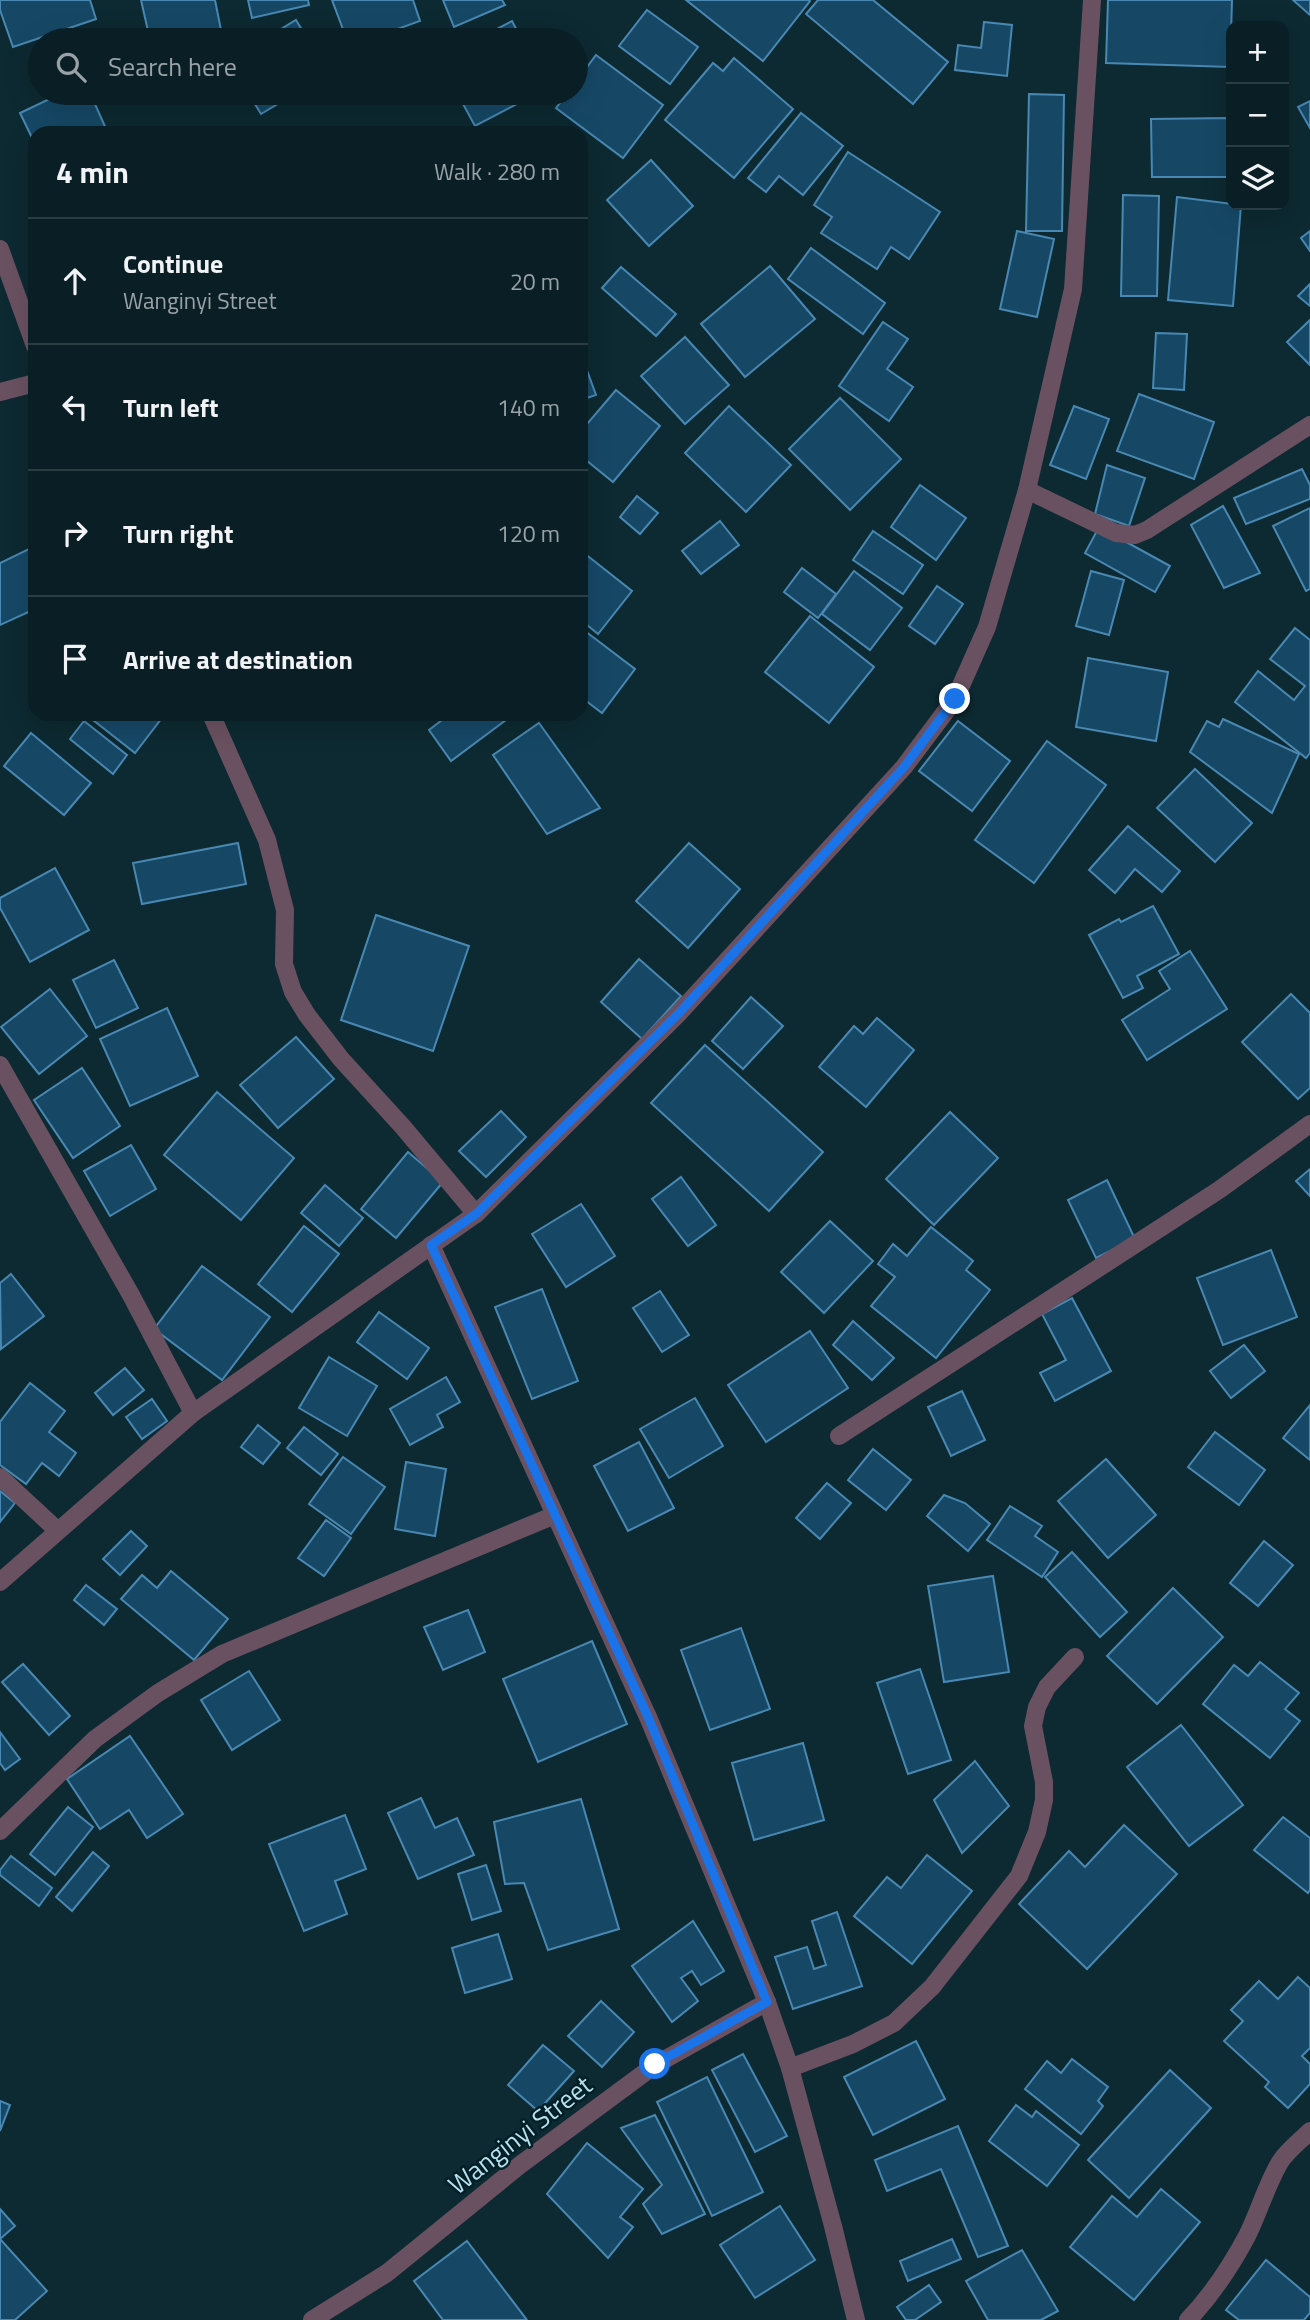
<!DOCTYPE html>
<meta charset="utf-8">
<style>
body{margin:0;font-family:"Titillium Web",sans-serif;background:#182c32;color:#f1f3f6}
.controls{position:absolute;right:21px;top:21px;display:grid;overflow:hidden;border-radius:14px;box-shadow:0 7px 28px #0002}
.controls button{width:63px;height:63px;display:grid;place-items:center;padding:0;border:0;border-bottom:2px solid #2a3d42;background:#0a1f25;color:#f1f3f6;font:35px sans-serif}
.stop{position:absolute;width:21px;height:21px;margin:-16px;border:5px solid #1a73e8;border-radius:50%;background:#fff}
.stop.end{background:#1a73e8;border-color:#fff;box-shadow:0 2px 7px #0008}
.list{margin:0;padding:0;list-style:none}
h2{display:flex;justify-content:space-between;align-items:center;height:91px;margin:0;padding:0 28px;font-size:30px}
h2 small{font-size:23px;font-weight:400;color:#99a2a7}
.list li{display:grid;grid-template-columns:46px 1fr auto;gap:21px;align-items:center;box-sizing:border-box;height:126px;padding:0 28px;border-top:2px solid #2a3d42}
.list b{display:block;font-size:26px;white-space:nowrap}
.list p{margin:0;font-size:23px;white-space:nowrap;color:#99a2a7}
.list em{font-size:23px;font-style:normal;color:#99a2a7}
.icon{flex:none;width:38px;height:38px;fill:none;stroke:currentColor;stroke-width:2;stroke-linecap:round;stroke-linejoin:round}
.map{position:relative;flex:none;width:1310px;height:2320px;overflow:hidden}
.search{position:absolute;background:#0a1f25;box-shadow:0 7px 28px #0002;left:28px;top:28px;width:560px;height:77px;display:flex;align-items:center;gap:18px;box-sizing:border-box;padding:0 24px;border-radius:38px;color:#99a2a7;font-size:26px}
.panel{position:absolute;background:#0a1f25;box-shadow:0 7px 28px #0002;left:28px;top:126px;width:560px;height:595px;border-radius:21px}
.map>svg:first-child{display:block}
.building{fill:#164866;stroke:#4888b2;stroke-width:2}
.lines{fill:none;stroke-linecap:round;stroke-linejoin:round}
.minor{stroke:#6a5161;stroke-width:18}
.route{stroke:#1a73e8;stroke-width:9}
.labels{text-anchor:middle;stroke-width:5;stroke-linejoin:round;paint-order:stroke}
.street-label{font-size:26px;fill:#b9e1ee;stroke:#031f27}
</style>
<div class="map">
<svg width="1310" height="2320" viewBox="0 0 1310 2320">
<rect width="100%" height="100%" fill="#0d2931"/>
<g class="building">
<path d="M0,0H90L96,19L13,47L0,10Z"/>
<path d="M141,0H215L223,40H150Z"/>
<path d="M248,0H308L309,5L252,18Z"/>
<path d="M332,0H413L420,21L367,40H347Z"/>
<path d="M443,0H502L505,5L454,27Z"/>
<path d="M686,0H809L810,1L763,61Z"/>
<path d="M818,0H873L948,62L913,104L806,14Z"/>
<path d="M1108,0H1232L1230,67L1106,63Z"/>
<path d="M1293,0H1310V15Z"/>
<path d="M647,10L698,47L670,84L619,46Z"/>
<path d="M296,20L308,40H263Z"/>
<path d="M512,21L522,40H476Z"/>
<path d="M984,22L1012,25L1007,76L955,70L958,45L981,48Z"/>
<path d="M596,55L663,105L623,158L556,108L568,93H576V82Z"/>
<path d="M734,58L793,109L734,178L665,120L713,63L723,71Z"/>
<path d="M62,93H90L108,133H35V144L20,113Z"/>
<path d="M248,93H296L261,114Z"/>
<path d="M457,93H538L475,126Z"/>
<path d="M1029,94L1064,95L1062,231H1026Z"/>
<path d="M1310,101V128L1298,107Z"/>
<path d="M801,113L843,146L803,195L779,176L766,192L748,178Z"/>
<path d="M1229,118L1230,177H1152L1151,119Z"/>
<path d="M848,152L940,212L909,259L891,247L877,269L821,233L832,217L814,205Z"/>
<path d="M651,160L693,206L649,246L607,200Z"/>
<path d="M1123,195L1159,196L1157,296H1121Z"/>
<path d="M1177,197L1241,205L1233,306L1168,300Z"/>
<path d="M1017,231L1054,239L1037,317L1000,309Z"/>
<path d="M1310,231V251L1301,238Z"/>
<path d="M811,248L885,303L863,334L788,279Z"/>
<path d="M770,266L815,319L745,377L701,324Z"/>
<path d="M621,267L676,314L656,336L602,288Z"/>
<path d="M1310,284V306L1298,296Z"/>
<path d="M1310,320V365L1287,342Z"/>
<path d="M883,322L908,339L887,369L913,387L889,421L839,386Z"/>
<path d="M1156,333L1187,334L1184,390L1153,388Z"/>
<path d="M685,337L729,385L685,424L641,376Z"/>
<path d="M581,354L596,395L581,400Z"/>
<path d="M616,390L660,426L613,482L581,456V431Z"/>
<path d="M1139,394L1214,422L1194,479L1117,451Z"/>
<path d="M840,398L901,459L850,510L789,449Z"/>
<path d="M729,406L791,465L746,512L685,453Z"/>
<path d="M1074,406L1109,419L1086,479L1050,465Z"/>
<path d="M1107,465L1145,478L1129,526L1095,514Z"/>
<path d="M1302,469L1310,485V499L1246,524L1234,498Z"/>
<path d="M920,485L966,518L936,560L891,527Z"/>
<path d="M637,496L658,513L640,534L620,517Z"/>
<path d="M1223,506L1260,573L1224,588L1191,525Z"/>
<path d="M1310,508V589L1306,591L1273,526Z"/>
<path d="M720,521L739,545L701,574L682,551Z"/>
<path d="M1099,527L1170,566L1155,592L1085,553Z"/>
<path d="M873,531L923,565L903,594L853,560Z"/>
<path d="M35,546V609L0,625V563Z"/>
<path d="M584,553L632,591L598,634L581,620V557Z"/>
<path d="M802,568L836,594L818,618L784,592Z"/>
<path d="M854,571L902,608L870,650L822,614Z"/>
<path d="M1091,571L1124,580L1109,635L1076,626Z"/>
<path d="M937,586L963,604L935,644L909,626Z"/>
<path d="M810,616L874,667L829,723L765,672Z"/>
<path d="M581,628L635,669L602,713L581,697Z"/>
<path d="M1295,628L1310,640V753L1306,758L1235,702L1258,671L1294,700L1305,686L1270,659Z"/>
<path d="M1088,658L1168,672L1156,741L1076,727Z"/>
<path d="M97,714H165L135,753L93,720Z"/>
<path d="M450,714H514L451,761L429,730Z"/>
<path d="M1223,719L1299,754L1272,813L1190,752L1207,721L1219,727Z"/>
<path d="M84,721L127,755L113,774L70,739Z"/>
<path d="M958,721L1010,761L972,811L919,771Z"/>
<path d="M539,723L600,808L547,834L493,755Z"/>
<path d="M31,733L91,783L64,815L4,766Z"/>
<path d="M1047,741L1106,785L1034,883L975,840Z"/>
<path d="M1195,769L1252,823L1215,862L1157,808Z"/>
<path d="M1128,826L1180,871L1162,892L1135,869L1115,893L1089,870Z"/>
<path d="M238,843L246,884L142,904L133,863Z"/>
<path d="M689,843L740,889L688,948L636,901Z"/>
<path d="M55,868L89,930L30,962L0,908V898Z"/>
<path d="M1153,906L1179,954L1137,976L1143,988L1123,998L1089,935L1119,919L1121,922Z"/>
<path d="M376,915L469,946L433,1051L341,1020Z"/>
<path d="M1190,951L1227,1009L1147,1060L1122,1020L1170,989L1159,971Z"/>
<path d="M639,959L681,996L642,1039L601,1002Z"/>
<path d="M114,960L138,1008L96,1028L73,980Z"/>
<path d="M50,989L87,1036L39,1074L1,1027Z"/>
<path d="M1291,994L1310,1013V1088L1298,1099L1242,1042Z"/>
<path d="M751,997L783,1026L743,1069L712,1041Z"/>
<path d="M167,1008L198,1076L130,1106L100,1039Z"/>
<path d="M877,1018L914,1050L866,1107L819,1067L854,1026L863,1034Z"/>
<path d="M296,1037L334,1079L278,1128L240,1085Z"/>
<path d="M705,1045L823,1152L769,1211L651,1103Z"/>
<path d="M82,1068L120,1126L73,1158L34,1100Z"/>
<path d="M217,1092L294,1158L241,1220L164,1155Z"/>
<path d="M501,1111L526,1137L486,1177L459,1151Z"/>
<path d="M950,1112L998,1158L934,1225L886,1179Z"/>
<path d="M131,1145L156,1189L110,1216L84,1171Z"/>
<path d="M408,1152L443,1182L396,1238L361,1209Z"/>
<path d="M1310,1169V1196L1296,1181Z"/>
<path d="M681,1177L716,1225L688,1246L652,1199Z"/>
<path d="M1107,1180L1135,1239L1096,1258L1068,1200Z"/>
<path d="M325,1185L363,1218L339,1246L301,1213Z"/>
<path d="M581,1204L615,1256L566,1287L532,1234Z"/>
<path d="M830,1221L873,1261L824,1313L781,1272Z"/>
<path d="M304,1226L339,1254L292,1312L258,1284Z"/>
<path d="M931,1227L973,1261L966,1270L990,1290L936,1358L871,1306L895,1277L878,1264L893,1244L907,1256Z"/>
<path d="M1271,1250L1297,1317L1223,1345L1197,1278Z"/>
<path d="M202,1266L270,1317L222,1380L154,1329Z"/>
<path d="M11,1274L44,1316L1,1349L0,1283Z"/>
<path d="M542,1289L578,1381L532,1399L495,1307Z"/>
<path d="M660,1291L689,1335L662,1352L633,1308Z"/>
<path d="M1072,1298L1111,1371L1055,1401L1040,1373L1066,1360L1042,1314Z"/>
<path d="M379,1312L429,1348L407,1379L357,1342Z"/>
<path d="M853,1321L894,1358L872,1380L833,1345Z"/>
<path d="M810,1331L848,1388L766,1442L728,1385Z"/>
<path d="M1244,1345L1265,1371L1231,1398L1210,1371Z"/>
<path d="M329,1357L377,1386L347,1436L299,1408Z"/>
<path d="M125,1368L144,1390L113,1415L95,1393Z"/>
<path d="M446,1377L460,1402L437,1415L443,1427L410,1445L390,1409Z"/>
<path d="M30,1383L65,1411L49,1432L76,1453L59,1476L42,1463L26,1484L0,1465V1422Z"/>
<path d="M962,1391L985,1440L951,1456L928,1407Z"/>
<path d="M695,1398L723,1446L669,1478L640,1429Z"/>
<path d="M152,1399L167,1421L142,1439L126,1417Z"/>
<path d="M1310,1405V1460L1283,1438Z"/>
<path d="M258,1425L280,1443L263,1464L241,1447Z"/>
<path d="M304,1427L338,1454L321,1475L287,1448Z"/>
<path d="M1215,1432L1265,1470L1239,1505L1188,1467Z"/>
<path d="M639,1442L674,1508L628,1531L594,1466Z"/>
<path d="M873,1449L911,1480L886,1510L848,1480Z"/>
<path d="M343,1457L385,1487L351,1534L309,1504Z"/>
<path d="M1106,1459L1156,1515L1108,1558L1058,1501Z"/>
<path d="M406,1462L446,1469L435,1536L395,1529Z"/>
<path d="M827,1483L851,1503L820,1539L796,1518Z"/>
<path d="M0,1491L15,1503L0,1522Z"/>
<path d="M944,1495L965,1503L990,1524L968,1551L927,1516Z"/>
<path d="M1010,1506L1042,1526L1035,1536L1058,1552L1042,1577L987,1540Z"/>
<path d="M326,1520L351,1538L324,1576L298,1558Z"/>
<path d="M131,1531L147,1546L120,1575L103,1559Z"/>
<path d="M1264,1541L1293,1565L1258,1606L1230,1583Z"/>
<path d="M1072,1552L1127,1612L1100,1637L1045,1577Z"/>
<path d="M171,1571L228,1619L194,1660L121,1599L142,1575L157,1588Z"/>
<path d="M993,1576L1009,1672L944,1682L928,1586Z"/>
<path d="M86,1585L117,1609L104,1625L74,1600Z"/>
<path d="M1173,1588L1223,1637L1157,1704L1107,1656Z"/>
<path d="M468,1610L485,1652L443,1670L424,1627Z"/>
<path d="M741,1628L770,1709L710,1730L681,1650Z"/>
<path d="M592,1641L627,1724L538,1762L503,1679Z"/>
<path d="M1260,1662L1299,1693L1285,1709L1300,1721L1270,1758L1203,1704L1234,1665L1248,1676Z"/>
<path d="M23,1664L70,1716L49,1735L2,1682Z"/>
<path d="M920,1669L951,1760L908,1774L877,1683Z"/>
<path d="M249,1671L280,1720L232,1750L201,1700Z"/>
<path d="M1181,1725L1243,1805L1189,1846L1127,1767Z"/>
<path d="M0,1732L20,1759L5,1770L0,1763Z"/>
<path d="M130,1736L183,1814L147,1838L129,1810L100,1829L67,1779Z"/>
<path d="M803,1743L824,1820L754,1840L732,1763Z"/>
<path d="M975,1761L1009,1806L962,1853L934,1800Z"/>
<path d="M421,1798L435,1828L457,1818L474,1855L418,1879L388,1813Z"/>
<path d="M581,1799L619,1929L548,1950L524,1883L505,1884L494,1822Z"/>
<path d="M68,1807L93,1827L55,1875L30,1854Z"/>
<path d="M345,1815L366,1869L335,1881L347,1914L304,1931L269,1844Z"/>
<path d="M1283,1817L1310,1838V1890L1308,1893L1254,1850Z"/>
<path d="M1124,1825L1177,1874L1087,1969L1019,1904L1069,1851L1085,1867Z"/>
<path d="M93,1852L109,1866L72,1911L56,1897Z"/>
<path d="M927,1855L972,1891L912,1964L854,1916L887,1877L901,1888Z"/>
<path d="M11,1856L52,1888L39,1906L0,1875V1870Z"/>
<path d="M486,1865L501,1911L472,1920L458,1874Z"/>
<path d="M837,1912L862,1986L793,2009L775,1957L807,1947L814,1969L826,1965L812,1921Z"/>
<path d="M693,1921L724,1971L701,1985L692,1971L681,1978L698,2001L672,2022L632,1966Z"/>
<path d="M498,1934L512,1979L465,1993L452,1948Z"/>
<path d="M1298,1977L1310,1988V2048L1302,2056L1310,2064V2084L1288,2108L1265,2087L1269,2082L1224,2041L1243,2021L1231,2010L1259,1981L1278,1999Z"/>
<path d="M601,2001L634,2032L602,2067L568,2036Z"/>
<path d="M916,2041L945,2099L873,2135L844,2077Z"/>
<path d="M543,2045L574,2071L538,2111L508,2085Z"/>
<path d="M743,2054L787,2136L755,2152L712,2070Z"/>
<path d="M1072,2059L1108,2087L1098,2101L1103,2106L1081,2134L1025,2089L1047,2061L1061,2073Z"/>
<path d="M1170,2070L1211,2108L1129,2198L1088,2160Z"/>
<path d="M707,2077L763,2192L712,2216L657,2102Z"/>
<path d="M0,2101L10,2105L0,2131Z"/>
<path d="M1016,2105L1032,2117L1036,2111L1079,2145L1047,2186L989,2141Z"/>
<path d="M655,2115L705,2214L662,2234L643,2204L662,2185L621,2128Z"/>
<path d="M958,2126L1008,2246L978,2257L941,2169L887,2191L875,2160Z"/>
<path d="M587,2143L643,2189L620,2217L633,2227L608,2258L547,2194Z"/>
<path d="M1161,2189L1200,2222L1134,2300L1070,2247L1112,2196L1137,2217Z"/>
<path d="M780,2206L815,2260L755,2298L720,2245Z"/>
<path d="M0,2209L15,2226L0,2239L47,2291L15,2320H0Z"/>
<path d="M952,2239L961,2259L908,2281L900,2261Z"/>
<path d="M467,2241L527,2320H443L414,2281Z"/>
<path d="M1022,2250L1058,2311L1041,2320H988L966,2281Z"/>
<path d="M1266,2260L1310,2297V2313L1304,2320H1239L1226,2310Z"/>
<path d="M929,2285L941,2302L915,2320H906L897,2307Z"/>
</g>
<g class="lines">
<g class="minor">
<path d="M0,249L35,346"/>
<path d="M0,392L35,383"/>
<path d="M1027,490L1116,533L1135,535L1147,530L1310,425"/>
<path d="M211,714L267,840L285,910L284,964L293,992L307,1015L341,1059L403,1127L476,1214"/>
<path d="M0,1065L131,1295L193,1413"/>
<path d="M431,1245L648,1717L767,2002L790,2068L833,2226L856,2320"/>
<path d="M839,1436L1219,1190L1310,1124"/>
<path d="M0,1477L57,1530"/>
<path d="M0,1582L193,1413L476,1214L679,1013L904,767L955,699L987,627L1027,490L1073,289L1092,0"/>
<path d="M0,1831L95,1739L158,1693L222,1654L555,1515"/>
<path d="M790,2068L853,2044L894,2023L932,1987L1019,1876L1037,1832L1044,1800V1782L1033,1726L1037,1707L1047,1687L1075,1657"/>
<path d="M312,2320L387,2273L520,2165L655,2065L767,2002"/>
<path d="M1188,2320C1211,2296 1231,2266 1247,2236C1259,2212 1266,2186 1280,2162C1287,2151 1300,2141 1310,2131"/>
</g>
</g>
<g class="lines">
<path class="route" d="M655,2064L767,2002L648,1717L431,1245L476,1214L679,1013L904,767L955,699"/>
</g>
<g class="labels">
<g class="street-label">
<text transform="translate(520 2135) rotate(-38)" y="9">Wanginyi Street</text>
</g>
</g>
</svg>
<div class="controls">
<button>+</button>
<button>−</button>
<button><svg class="icon" aria-label="layers" viewBox="0 0 24 24"><path d="M12 4l9 5-9 5-9-5zM3 14l9 5 9-5"/></svg></button>
</div>
<div class="stop" style="left:655px;top:2064px"></div>
<div class="stop end" style="left:955px;top:699px"></div>
<div class="search"><svg class="icon" aria-label="search" viewBox="0 0 24 24"><circle cx="10" cy="10" r="6"/><path d="M15 15l6 6"/></svg>Search here</div>
<section class="panel">
<h2>4 min<small>Walk · 280 m</small></h2>
<ul class="list">
<li><svg class="icon" aria-label="ahead" viewBox="0 0 24 24"><path d="M12 20V5M6 11l6-6 6 6"/></svg><div><b>Continue</b><p>Wanginyi Street</p></div><em>20 m</em></li>
<li><svg class="icon" aria-label="left" viewBox="0 0 24 24"><path d="M17 20v-9H6M10 6l-5 5 5 5"/></svg><div><b>Turn left</b></div><em>140 m</em></li>
<li><svg class="icon" aria-label="right" viewBox="0 0 24 24"><path d="M7 20v-9h11M14 6l5 5-5 5"/></svg><div><b>Turn right</b></div><em>120 m</em></li>
<li><svg class="icon" aria-label="arrive" viewBox="0 0 24 24"><path d="M6 21V4h12l-3 4 3 4H6"/></svg><div><b>Arrive at destination</b></div></li>
</ul>
</section>
</div>
